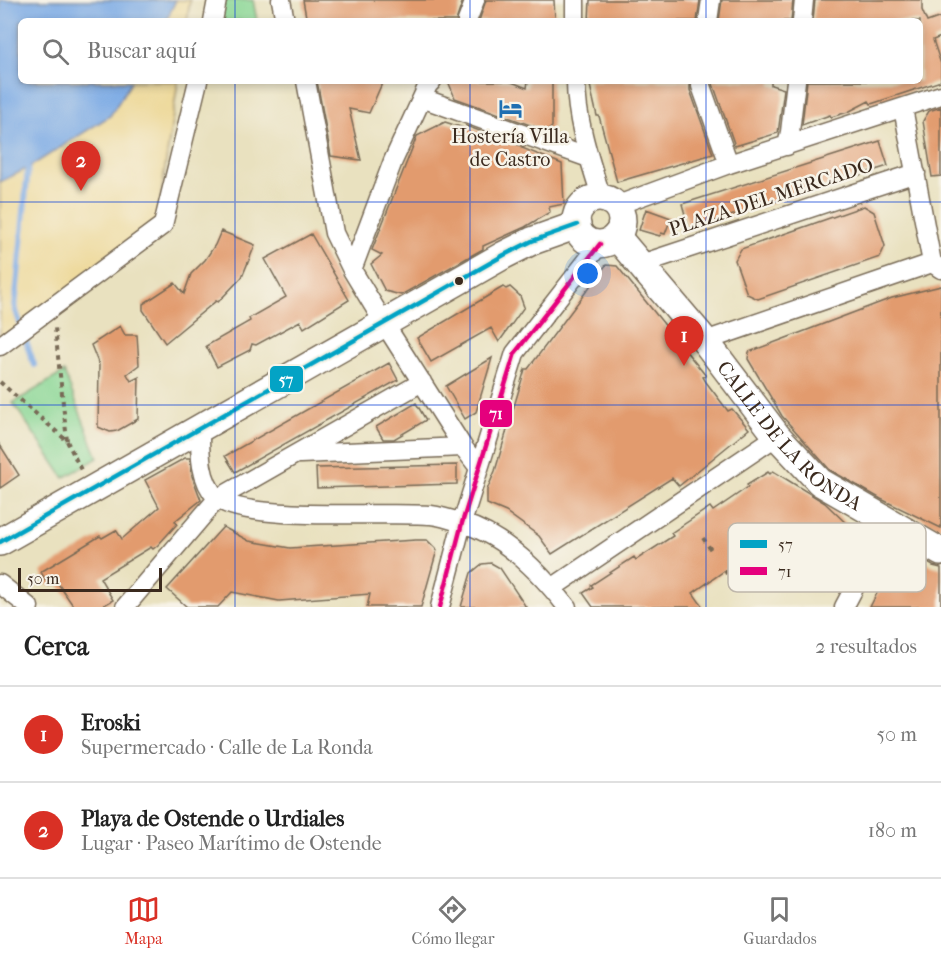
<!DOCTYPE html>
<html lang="es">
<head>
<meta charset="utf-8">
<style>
  :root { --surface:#fff; --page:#f2f2f2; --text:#222; --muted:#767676; --line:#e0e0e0; --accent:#d93025 }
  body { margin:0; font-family:"IM FELL French Canon",serif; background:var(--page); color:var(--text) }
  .scale { position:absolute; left:18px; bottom:15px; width:144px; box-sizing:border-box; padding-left:6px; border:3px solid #3b2a1e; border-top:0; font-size:16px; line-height:21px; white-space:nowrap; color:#3b2a1e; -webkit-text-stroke:4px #f7f3e8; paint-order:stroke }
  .you { position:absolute; left:588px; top:274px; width:21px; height:21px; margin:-15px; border:4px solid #fff; border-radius:50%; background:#1a73e8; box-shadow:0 0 0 9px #1a73e833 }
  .badge { display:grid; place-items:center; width:39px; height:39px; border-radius:50%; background:var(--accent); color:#fff; font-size:20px; font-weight:700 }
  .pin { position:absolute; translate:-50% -50px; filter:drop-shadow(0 2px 3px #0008) }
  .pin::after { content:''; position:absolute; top:32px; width:21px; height:18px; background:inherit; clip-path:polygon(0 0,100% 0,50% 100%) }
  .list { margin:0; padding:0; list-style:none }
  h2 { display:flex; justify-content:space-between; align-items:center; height:78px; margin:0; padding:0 24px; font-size:26px }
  h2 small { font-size:20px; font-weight:400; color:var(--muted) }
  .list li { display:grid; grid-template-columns:39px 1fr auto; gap:18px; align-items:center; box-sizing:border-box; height:96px; padding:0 24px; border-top:2px solid var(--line) }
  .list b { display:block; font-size:22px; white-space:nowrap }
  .list p { margin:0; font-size:20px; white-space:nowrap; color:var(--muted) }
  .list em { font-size:20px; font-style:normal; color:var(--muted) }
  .icon { flex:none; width:33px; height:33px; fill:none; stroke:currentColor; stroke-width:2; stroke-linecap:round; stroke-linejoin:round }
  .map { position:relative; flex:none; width:941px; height:607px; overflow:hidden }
  .search { position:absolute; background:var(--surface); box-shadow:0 3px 9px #0003; left:18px; right:18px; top:18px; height:66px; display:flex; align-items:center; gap:15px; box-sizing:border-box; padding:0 21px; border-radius:9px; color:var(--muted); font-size:22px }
  .sheet { height:270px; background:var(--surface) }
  nav { display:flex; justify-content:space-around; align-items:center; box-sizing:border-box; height:84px; border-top:2px solid var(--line); background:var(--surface); font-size:16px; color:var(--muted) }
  nav a { display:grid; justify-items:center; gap:3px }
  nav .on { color:var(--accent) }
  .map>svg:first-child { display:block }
</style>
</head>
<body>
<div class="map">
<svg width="941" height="607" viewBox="0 0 941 607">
  <rect width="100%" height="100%" fill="#f7f3e8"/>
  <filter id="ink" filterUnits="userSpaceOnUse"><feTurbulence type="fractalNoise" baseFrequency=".0167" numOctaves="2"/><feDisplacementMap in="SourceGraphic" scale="12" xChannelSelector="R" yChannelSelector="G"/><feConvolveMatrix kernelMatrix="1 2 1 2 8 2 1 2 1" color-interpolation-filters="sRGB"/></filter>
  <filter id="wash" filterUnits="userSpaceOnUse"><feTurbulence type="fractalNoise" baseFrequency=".008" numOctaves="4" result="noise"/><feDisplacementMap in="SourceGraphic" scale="24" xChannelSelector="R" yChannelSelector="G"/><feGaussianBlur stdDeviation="1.35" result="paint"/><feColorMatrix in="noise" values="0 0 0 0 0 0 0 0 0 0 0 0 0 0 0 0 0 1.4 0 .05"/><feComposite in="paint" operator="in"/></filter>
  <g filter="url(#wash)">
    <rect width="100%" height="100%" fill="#e9e1bf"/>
    <path fill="#8ad795" stroke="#62805a" stroke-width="1.5" d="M219,0H253L257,21H217Z
      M64,372L98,458L64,478L13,403Z"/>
    <path fill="#eeda9e" stroke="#94825e" stroke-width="1.5" d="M154,0H190L187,21H135Z
      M93,81H178L156,227L0,341V154Z"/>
    <path fill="#7baae5" stroke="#5b6a82" stroke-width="1.5" d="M0,0H176L166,21H21V81H132L110,116L28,168L0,182Z"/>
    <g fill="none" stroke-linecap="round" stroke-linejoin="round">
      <path stroke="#7baae5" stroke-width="6" d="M28,168L15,308L34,365"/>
    </g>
    <g id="blocks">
      <path fill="#e29b6e" d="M303,0H463L456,21H314L306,17Z
        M486,0H554L555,21H479Z
        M590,0H700L697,21H589Z
        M722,0H793L791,21H719Z
        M815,0H922V10L927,22L941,17V37L933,40L941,64V81L871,104L869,101L848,112L831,117L830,115L802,125L807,81H920V21H813Z
        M317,81H383L369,113L349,109L361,160L331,156Z
        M448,81H509L527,88L528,81H552V127L547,131L455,98Z
        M589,81H690V90L713,154L617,182L599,116H597Z
        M712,81H771V85L784,89L778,133L735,146Z
        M941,107V176L932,177L923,121L929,111Z
        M445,122L467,129L466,126L524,147L522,148L562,164L564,204L549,207L550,212L525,227L483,246V249L401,295L385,291L371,264L382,255L372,250L417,136Z
        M880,141L888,166L689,229L682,204Z
        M864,206L874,212L885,246L880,257L758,299L747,294L735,260L741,249Z
        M646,209L671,218L665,234L661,233L660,236L639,230Z
        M221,231L255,245L242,277L218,302L216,301L165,343L143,310V304L175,283L184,294L191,274L205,260L215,245Z
        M311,234L349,300L304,328L300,321L256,345L252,344L250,350L217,367L206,346L250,321L249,318L286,297L265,259Z
        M606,265L617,266L706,376L703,377L706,382L728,411L732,409L749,429L679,486L672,478L552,554L539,536L506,512L487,504V490L495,471L525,369H528Z
        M941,286V528L881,499L830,470L782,416L748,359L749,352L781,340L892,298Z
        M503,287L506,289L510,287L520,296L524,307L499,342L491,328L431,362L417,338Z
        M120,326L125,335H137L139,365L127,374L131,381L139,377L138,419L117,431L110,432L98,427L99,365L91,345Z
        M492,358L476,412L465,419L446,386Z
        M389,363L398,380L235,472L225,456Z
        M416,403L426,420L394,439H383L376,427Z
        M0,445L19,475L0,488Z
        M185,458H190L192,476L201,500L175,521L177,524L158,545L153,549L151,547L100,578L113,600L101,607H74L57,582L49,586L41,572L44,570L100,536L102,538L116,530L122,539L159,507L145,480Z
        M457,465V484L317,488L316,468Z
        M773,471L825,503L853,530L827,579L780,555L771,542L730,567L693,593L703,607H593L583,593L593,587L591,585L634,557L636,560L673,536L671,533L710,507L713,511L748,487L747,485L768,472L770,474Z
        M223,527L249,541L290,548L416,540H427L437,550L421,607H367L370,594L279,601L232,592L218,607H187L167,589Z
        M905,549L933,566L941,568V607H870L898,552Z
        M491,563L500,568L526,607H461L471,573L482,564Z"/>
    </g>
  </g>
  <g filter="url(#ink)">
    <use href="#blocks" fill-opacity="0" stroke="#786a56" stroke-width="1.5"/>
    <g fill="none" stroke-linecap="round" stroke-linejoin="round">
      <defs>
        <path id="minor" d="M281,0L285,21
          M575,0V21
          M213,21L217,0
          M467,21L475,0
          M708,21L711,0
          M802,21L804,0
          M306,81L334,233L352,270L384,323L463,447L479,468
          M576,81C576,121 590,161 602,199
          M701,81V86L729,164
          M422,98L589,158
          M903,108L932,263L941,269
          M787,146L790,132L796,81
          M615,206L729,164L941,95
          M641,264L916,173
          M352,270L393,161L428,85L432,81
          M705,341L932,263
          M0,346L163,225L198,81
          M200,428C200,451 199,479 216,497C241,523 391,511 431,515C441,516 453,520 462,523C505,536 540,572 567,607
          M300,454L463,447
          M0,584L29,607
          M552,588L777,436
          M125,607L217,499L422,382
          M440,607L462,523L515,353L600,244
          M844,607L889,522"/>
        <g id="highway">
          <circle cx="599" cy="221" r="23"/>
          <path id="s1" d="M616,236L705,341L777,436L820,482L941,552"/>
          <path d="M0,542L504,255L532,241L577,225"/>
        </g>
      </defs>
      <use href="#minor" stroke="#786a56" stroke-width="21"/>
      <use href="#highway" stroke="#786a56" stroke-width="30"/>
      <path stroke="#786a56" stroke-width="4" stroke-dasharray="4.5 4.5" stroke-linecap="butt" d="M0,382L67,441L55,328
        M67,441L81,470
        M703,538L711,550
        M725,570L728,576"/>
      <use href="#minor" stroke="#fff" stroke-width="18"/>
      <use href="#highway" stroke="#fff" stroke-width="27"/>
      <defs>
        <path id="bus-1" d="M0,542L504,255L532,241L577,225"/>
        <path id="bus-2" d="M440,607L462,523L515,353L600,244"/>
      </defs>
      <use href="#bus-1" stroke="#f7f3e8" stroke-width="9"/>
      <use href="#bus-2" stroke="#f7f3e8" stroke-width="9"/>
      <use href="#bus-1" stroke="#03a3c5" stroke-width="4.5"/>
      <use href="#bus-2" stroke="#e5007d" stroke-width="4.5"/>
    </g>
  </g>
  <path fill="none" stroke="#1d4ed8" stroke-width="1.5" stroke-opacity="0.55" d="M235,0V21M470,0V21M706,0V21M235,81V607M470,81V607M706,81V607M0,202H941M0,405H941"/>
  <defs>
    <symbol id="hotel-bare" viewBox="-9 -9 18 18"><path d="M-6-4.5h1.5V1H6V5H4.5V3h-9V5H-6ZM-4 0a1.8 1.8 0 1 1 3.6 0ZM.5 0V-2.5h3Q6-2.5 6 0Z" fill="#1f6fb2" stroke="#f7f3e8" stroke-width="2.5" paint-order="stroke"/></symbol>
  </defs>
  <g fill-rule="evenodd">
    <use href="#hotel-bare" x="494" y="92" width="33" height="33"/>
  </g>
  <circle fill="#3b2a1e" stroke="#f7f3e8" stroke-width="2" cx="459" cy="281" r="5"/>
  <g text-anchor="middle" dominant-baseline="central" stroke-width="5" stroke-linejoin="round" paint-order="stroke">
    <g font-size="20" fill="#3b2a1e" stroke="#f7f3e8">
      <text x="510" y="136">Hostería Villa<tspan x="510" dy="23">de Castro</tspan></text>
    </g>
    <g font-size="20" fill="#3b2a1e" stroke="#f7f3e8">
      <text transform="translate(771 197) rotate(-18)">PLAZA DEL MERCADO</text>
      <text stroke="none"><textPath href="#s1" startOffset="266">CALLE DE LA RONDA</textPath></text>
    </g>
  </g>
  <rect x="728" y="523" width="198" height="69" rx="9" fill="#f7f3e8" stroke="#bfb7ab" stroke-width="1.5"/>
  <rect x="740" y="540" width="27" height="8" fill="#03a3c5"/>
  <rect x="740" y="567" width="27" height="8" fill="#e5007d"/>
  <g font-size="16" fill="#3b2a1e">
    <text x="778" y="550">57</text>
    <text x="778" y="577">71</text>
  </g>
  <g stroke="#f7f3e8" stroke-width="2">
    <rect x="269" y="365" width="35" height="28" rx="6" fill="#03a3c5"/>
    <rect x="479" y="399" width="34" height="29" rx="6" fill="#e5007d"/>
  </g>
  <g font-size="16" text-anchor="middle" font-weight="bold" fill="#fff">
    <text x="286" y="385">57</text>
    <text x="496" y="419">71</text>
  </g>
</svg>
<div class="scale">50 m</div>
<div class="you"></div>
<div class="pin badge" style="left:684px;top:366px">1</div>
<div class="pin badge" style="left:81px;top:191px">2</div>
<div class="search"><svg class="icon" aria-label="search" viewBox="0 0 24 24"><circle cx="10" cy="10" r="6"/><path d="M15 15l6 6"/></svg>Buscar aquí</div>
</div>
<section class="sheet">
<h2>Cerca<small>2 resultados</small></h2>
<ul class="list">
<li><span class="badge">1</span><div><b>Eroski</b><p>Supermercado · Calle de La Ronda</p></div><em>50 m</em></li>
<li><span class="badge">2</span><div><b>Playa de Ostende o Urdiales</b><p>Lugar · Paseo Marítimo de Ostende</p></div><em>180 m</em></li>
</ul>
</section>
<nav>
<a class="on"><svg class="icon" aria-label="map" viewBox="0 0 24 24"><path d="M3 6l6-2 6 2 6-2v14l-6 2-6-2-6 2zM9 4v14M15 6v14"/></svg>Mapa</a>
<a><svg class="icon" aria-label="directions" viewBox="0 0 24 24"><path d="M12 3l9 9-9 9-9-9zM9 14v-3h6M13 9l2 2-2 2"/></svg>Cómo llegar</a>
<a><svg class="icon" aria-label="saved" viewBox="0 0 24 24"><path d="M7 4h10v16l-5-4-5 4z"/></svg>Guardados</a>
</nav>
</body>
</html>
